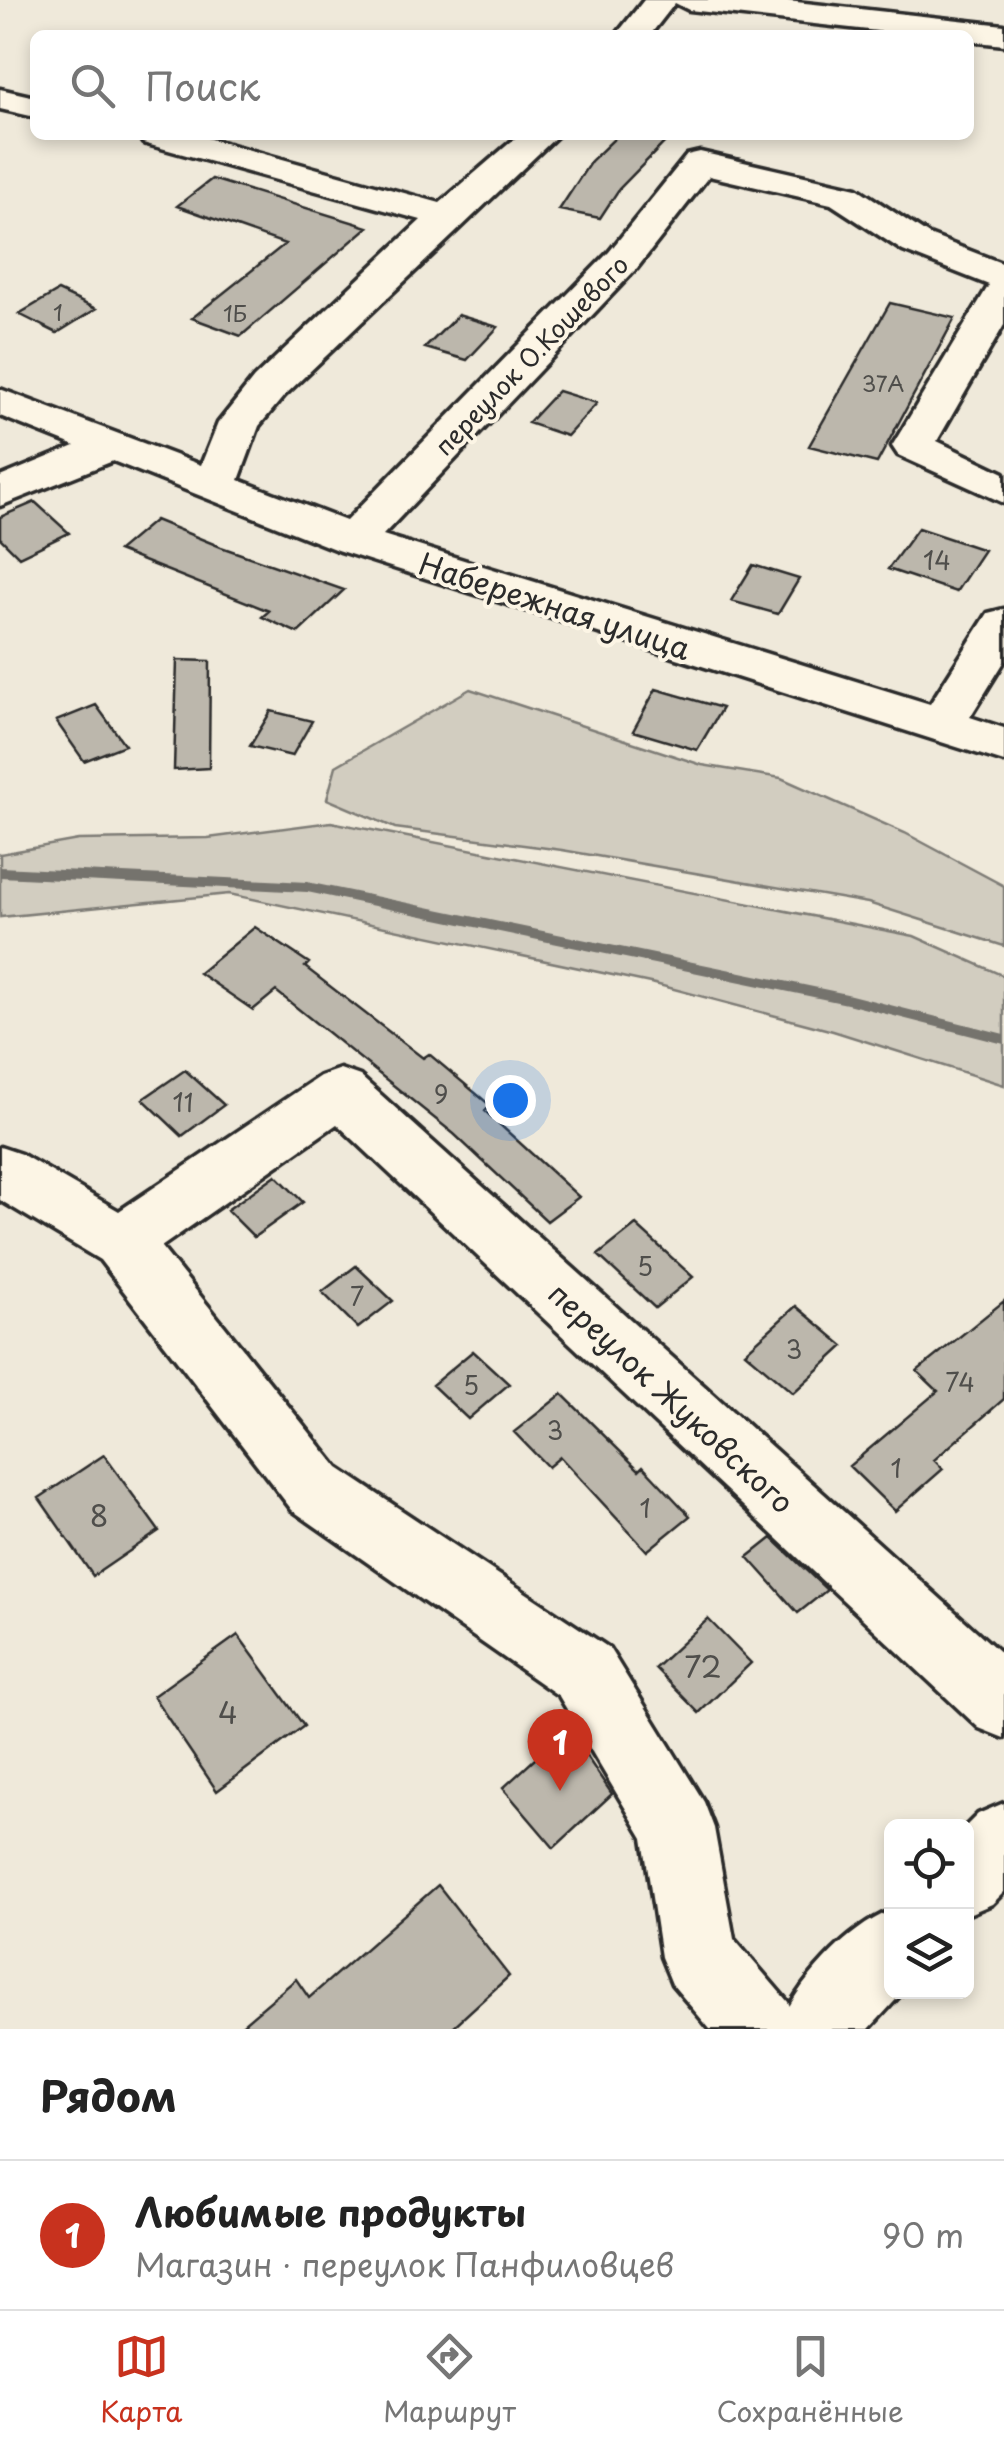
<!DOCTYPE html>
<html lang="ru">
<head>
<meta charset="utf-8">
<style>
  :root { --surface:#fff; --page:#f6f6f6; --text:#222; --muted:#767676; --line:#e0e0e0; --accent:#c8321e }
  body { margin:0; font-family:"Playpen Sans",sans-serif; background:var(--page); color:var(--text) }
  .controls { position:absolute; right:30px; bottom:30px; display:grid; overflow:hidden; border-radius:15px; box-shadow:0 5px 15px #0003 }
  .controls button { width:90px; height:90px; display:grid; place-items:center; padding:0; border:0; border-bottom:2px solid var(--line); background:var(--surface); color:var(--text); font:50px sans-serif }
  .you { position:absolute; left:510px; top:1100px; width:35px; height:35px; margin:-25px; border:8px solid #fff; border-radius:50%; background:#1a73e8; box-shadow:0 0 0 15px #1a73e833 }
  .badge { display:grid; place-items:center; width:65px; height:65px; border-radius:50%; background:var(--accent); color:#fff; font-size:32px; font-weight:700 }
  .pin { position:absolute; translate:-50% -82px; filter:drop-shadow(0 2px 5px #0008) }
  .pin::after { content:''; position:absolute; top:52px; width:35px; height:30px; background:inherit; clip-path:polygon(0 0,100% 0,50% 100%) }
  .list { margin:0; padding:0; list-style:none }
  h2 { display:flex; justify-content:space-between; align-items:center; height:130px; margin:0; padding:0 40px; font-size:42px }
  h2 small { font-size:32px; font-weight:400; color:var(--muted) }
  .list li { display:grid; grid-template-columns:65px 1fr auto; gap:30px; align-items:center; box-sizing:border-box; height:150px; padding:0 40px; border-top:2px solid var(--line) }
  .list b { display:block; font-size:38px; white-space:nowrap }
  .list p { margin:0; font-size:32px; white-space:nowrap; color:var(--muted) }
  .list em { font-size:32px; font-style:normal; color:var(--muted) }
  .icon { flex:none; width:55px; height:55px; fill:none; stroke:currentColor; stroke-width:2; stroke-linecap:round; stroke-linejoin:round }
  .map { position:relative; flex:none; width:1004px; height:2029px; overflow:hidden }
  .search { position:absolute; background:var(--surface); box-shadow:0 5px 15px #0003; left:30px; right:30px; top:30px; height:110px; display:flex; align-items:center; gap:25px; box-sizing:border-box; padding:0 35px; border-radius:15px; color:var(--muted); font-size:38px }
  .sheet { height:280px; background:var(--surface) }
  nav { display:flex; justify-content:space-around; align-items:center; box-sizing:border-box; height:140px; border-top:2px solid var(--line); background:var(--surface); font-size:28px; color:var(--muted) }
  nav a { display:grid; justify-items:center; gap:5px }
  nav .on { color:var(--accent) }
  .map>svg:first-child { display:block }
</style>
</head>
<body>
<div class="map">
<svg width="1004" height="2029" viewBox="0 0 1004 2029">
  <rect width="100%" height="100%" fill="#efe9da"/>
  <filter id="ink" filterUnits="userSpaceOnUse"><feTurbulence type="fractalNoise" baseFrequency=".01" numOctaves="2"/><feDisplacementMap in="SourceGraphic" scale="20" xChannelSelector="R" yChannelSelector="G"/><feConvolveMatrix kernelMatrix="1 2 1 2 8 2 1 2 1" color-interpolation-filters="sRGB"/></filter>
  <g filter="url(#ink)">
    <path fill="#d2cdc0" stroke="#7e7c76" stroke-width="2.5" d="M470,689L702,765L781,778L905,833L1004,886V946L868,903L562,850L395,828L327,799L336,766Z
      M331,822L914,936L1004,976V1085L833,1031L655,984L229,894L0,917V854L78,840L208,838Z"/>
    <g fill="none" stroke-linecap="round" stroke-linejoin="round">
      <path fill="#75736d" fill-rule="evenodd" d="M0,867L307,882L847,994L1004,1034V1044L847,1004L307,892L0,877Z"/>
    </g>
    <path fill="#bcb7ac" stroke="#2b2b2b" stroke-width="2.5" d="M618,135H672L619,189L600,218L559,210L591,161Z
      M212,179L368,227L241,336L192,318L285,244L177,206Z
      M58,291L96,309L57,333L19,314Z
      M890,303L955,318L877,463L809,446Z
      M458,315L498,327L467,360L425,348Z
      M558,391L597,403L567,436L528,423Z
      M35,502L69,533L19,557L0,538V517Z
      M155,520L221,547L344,590L298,633L262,617L269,611L118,551Z
      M918,528L984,550L956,592L888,569Z
      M753,565L799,579L778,614L731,601Z
      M177,660L210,661L209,768L174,770Z
      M656,689L722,708L697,750L633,731Z
      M96,705L125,745L84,761L56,721Z
      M271,711L312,721L292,756L250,746Z
      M255,927L309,963L305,967L423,1058L429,1054L491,1106L485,1111L579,1197L547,1221L454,1134L276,991L253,1010L199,973Z
      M185,1070L224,1105L182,1136L143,1099Z
      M276,1175L303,1202L254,1237L227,1210Z
      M636,1225L693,1277L655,1308L598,1255Z
      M356,1266L393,1301L358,1328L322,1292Z
      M1004,1301V1399L934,1460L943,1469L895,1511L849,1466L938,1391L917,1371Z
      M796,1306L844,1346L793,1393L745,1352Z
      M473,1351L509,1384L468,1419L432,1385Z
      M562,1394L639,1470L643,1466L690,1516L647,1551L560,1457L548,1467L514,1432Z
      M104,1455L159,1531L93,1576L39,1498Z
      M772,1538L827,1590L798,1613L748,1557Z
      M708,1619L751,1663L699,1713L655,1668Z
      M238,1635L304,1726L217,1791L153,1696Z
      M568,1729L612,1794L554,1848L503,1788Z
      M438,1885L509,1976L451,2029H237L296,1979L309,1998Z"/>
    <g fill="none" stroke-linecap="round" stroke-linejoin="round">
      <defs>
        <path id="minor" d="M644,0H778L1004,25V45L969,41V35H914L689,10L675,3L650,35H616Z
          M0,89L35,97V117L0,109Z
          M138,135H196L440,203L519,135H558L284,396L259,426L239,480L346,521L609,252L687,155L700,152L857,188L929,235L1004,264V325L937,441L1004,473V503L898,455L892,446L989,285L903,251L831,204L709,176L637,268L383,535L930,704L988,613L1004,609V662L970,717L1004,728V762L337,550L113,461L0,506V477L75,446L0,416V389L201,465L218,423L254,378L421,220L143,143Z
          M340,1069L360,1076L1004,1656V1738L979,1728L337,1124L161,1247L338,1468L609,1648L704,1802L714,1828L734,1939L788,2002L800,2029H710L672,1984L661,1957L643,1838L559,1696L292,1510L100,1260L0,1200V1147L21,1154L119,1211L320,1076Z"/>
        <path id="major" d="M1004,1803V1892L992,1904L966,1915V1826L978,1814Z
          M892,1910V1992H903L869,2029H778C797,1983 845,1929 892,1910Z"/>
      </defs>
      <use href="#minor" stroke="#2b2b2b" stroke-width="7"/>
      <use href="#major" stroke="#2b2b2b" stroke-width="7"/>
      <use href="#minor" fill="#fcf5e5" fill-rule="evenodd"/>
      <use href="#major" fill="#fcf5e5" fill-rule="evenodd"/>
    </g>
  </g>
  <g text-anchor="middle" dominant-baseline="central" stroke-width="8" stroke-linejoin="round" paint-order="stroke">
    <g font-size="22" fill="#4f4e4b">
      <text x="58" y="311">1</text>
      <text x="235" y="312">1Б</text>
      <text x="883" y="382">37А</text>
    </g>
    <g font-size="25" fill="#2b2b2b" stroke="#fcf5e5">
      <text transform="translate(531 355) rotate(-46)">переулок О.Кошевого</text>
    </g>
    <g font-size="25" fill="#4f4e4b">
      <text x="937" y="560">14</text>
      <text x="441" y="1094">9</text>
      <text x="183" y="1102">11</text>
      <text x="645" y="1266">5</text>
      <text x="357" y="1296">7</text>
      <text x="794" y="1349">3</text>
      <text x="960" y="1382">74</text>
      <text x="471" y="1385">5</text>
      <text x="555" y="1430">3</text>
      <text x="896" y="1468">1</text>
      <text x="645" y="1508">1</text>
    </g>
    <g font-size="30" fill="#2b2b2b" stroke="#fcf5e5">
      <text transform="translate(555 605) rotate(18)">Набережная улица</text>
      <text transform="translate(672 1397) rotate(43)">переулок Жуковского</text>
    </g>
    <g font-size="30" fill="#4f4e4b">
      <text x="99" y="1514">8</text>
      <text x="703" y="1665">72</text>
      <text x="228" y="1711">4</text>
    </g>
  </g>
</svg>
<div class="controls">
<button><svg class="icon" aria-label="locate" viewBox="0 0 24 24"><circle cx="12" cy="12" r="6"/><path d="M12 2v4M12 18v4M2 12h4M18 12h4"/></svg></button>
<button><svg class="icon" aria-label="layers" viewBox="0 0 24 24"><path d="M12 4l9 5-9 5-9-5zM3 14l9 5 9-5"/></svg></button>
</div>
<div class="you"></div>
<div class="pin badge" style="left:560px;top:1791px">1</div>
<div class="search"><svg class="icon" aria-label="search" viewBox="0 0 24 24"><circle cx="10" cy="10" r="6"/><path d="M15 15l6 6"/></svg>Поиск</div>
</div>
<section class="sheet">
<h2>Рядом<small></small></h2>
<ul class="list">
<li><span class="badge">1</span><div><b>Любимые продукты</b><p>Магазин · переулок Панфиловцев</p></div><em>90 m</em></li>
</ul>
</section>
<nav>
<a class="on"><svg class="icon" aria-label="map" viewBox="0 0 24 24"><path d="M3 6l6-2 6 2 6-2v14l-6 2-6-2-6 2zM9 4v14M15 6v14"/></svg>Карта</a>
<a><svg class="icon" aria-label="directions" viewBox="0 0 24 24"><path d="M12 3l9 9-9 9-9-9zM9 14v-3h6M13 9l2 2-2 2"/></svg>Маршрут</a>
<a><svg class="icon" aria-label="saved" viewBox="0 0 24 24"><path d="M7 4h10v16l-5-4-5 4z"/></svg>Сохранённые</a>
</nav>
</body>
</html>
